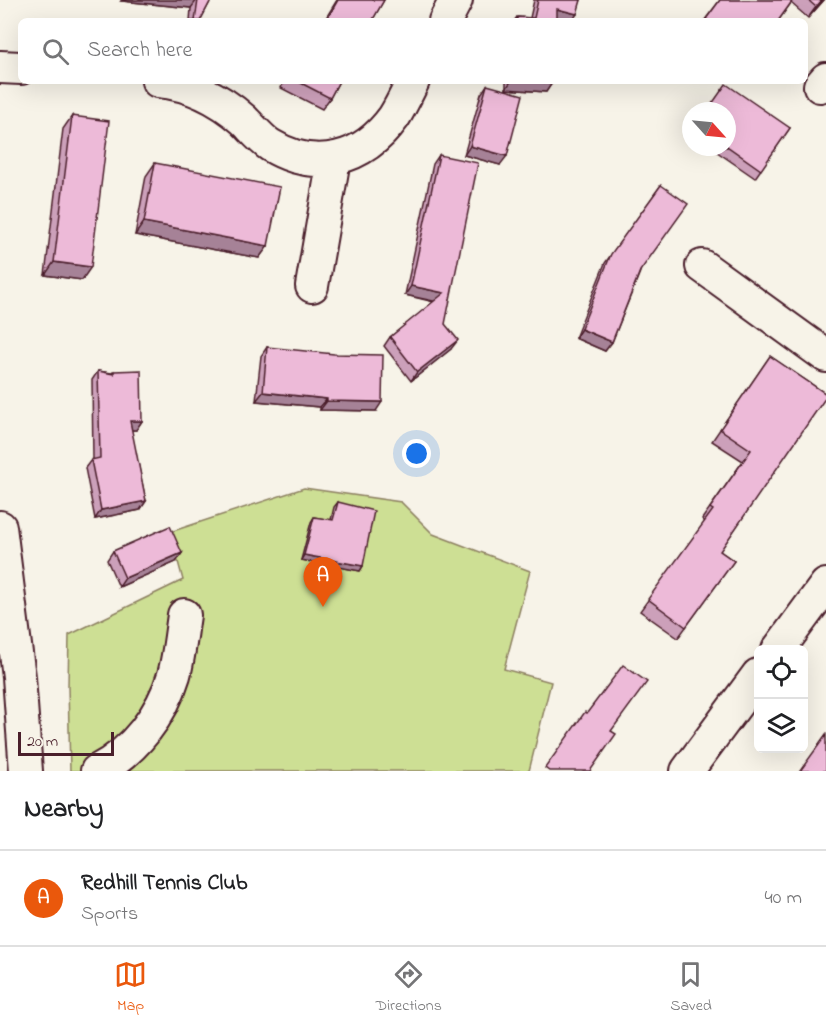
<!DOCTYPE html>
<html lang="en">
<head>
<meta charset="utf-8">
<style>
  :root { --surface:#fff; --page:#f2f2f2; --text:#202124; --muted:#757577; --line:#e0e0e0; --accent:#ea580c }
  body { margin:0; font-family:"Indie Flower",sans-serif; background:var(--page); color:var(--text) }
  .controls { position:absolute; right:18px; bottom:18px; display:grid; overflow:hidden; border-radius:9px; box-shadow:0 6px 24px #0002 }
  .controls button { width:54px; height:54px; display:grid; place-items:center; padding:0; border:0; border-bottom:2px solid var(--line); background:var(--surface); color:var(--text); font:30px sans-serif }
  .compass { position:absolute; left:682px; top:102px; width:54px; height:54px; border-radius:50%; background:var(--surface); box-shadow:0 6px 24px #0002; rotate:117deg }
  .scale { position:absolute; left:18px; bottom:15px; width:96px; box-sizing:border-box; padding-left:6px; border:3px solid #4a1f2b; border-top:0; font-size:16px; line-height:21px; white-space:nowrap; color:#4a1f2b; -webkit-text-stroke:4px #f7f3e8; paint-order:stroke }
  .you { position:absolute; left:417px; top:454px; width:21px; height:21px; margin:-15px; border:4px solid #fff; border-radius:50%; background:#1a73e8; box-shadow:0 0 0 9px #1a73e833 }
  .badge { display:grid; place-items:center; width:39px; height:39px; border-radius:50%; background:var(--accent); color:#fff; font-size:20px; font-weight:700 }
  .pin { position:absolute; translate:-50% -50px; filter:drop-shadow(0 2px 3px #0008) }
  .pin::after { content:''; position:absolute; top:32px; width:21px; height:18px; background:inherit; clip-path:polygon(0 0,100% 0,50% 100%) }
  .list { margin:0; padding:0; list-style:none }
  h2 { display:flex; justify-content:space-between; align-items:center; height:78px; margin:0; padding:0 24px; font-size:26px }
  h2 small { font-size:20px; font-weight:400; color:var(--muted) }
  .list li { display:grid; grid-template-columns:39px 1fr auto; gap:18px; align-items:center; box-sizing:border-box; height:96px; padding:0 24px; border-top:2px solid var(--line) }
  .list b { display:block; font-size:22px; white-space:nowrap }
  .list p { margin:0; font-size:20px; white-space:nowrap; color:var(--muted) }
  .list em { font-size:20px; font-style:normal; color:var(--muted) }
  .icon { flex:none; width:33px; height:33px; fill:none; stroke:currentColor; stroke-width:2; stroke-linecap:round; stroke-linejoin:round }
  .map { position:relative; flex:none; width:826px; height:771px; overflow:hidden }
  .search { position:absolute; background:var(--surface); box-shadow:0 6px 24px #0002; left:18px; right:18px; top:18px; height:66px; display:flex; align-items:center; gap:15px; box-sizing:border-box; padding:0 21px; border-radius:9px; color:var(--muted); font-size:22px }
  .sheet { height:174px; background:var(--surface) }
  nav { display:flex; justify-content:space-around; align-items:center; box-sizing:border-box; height:84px; border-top:2px solid var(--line); background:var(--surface); font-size:16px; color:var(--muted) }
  nav a { display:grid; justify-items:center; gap:3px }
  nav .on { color:var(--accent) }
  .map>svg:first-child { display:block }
</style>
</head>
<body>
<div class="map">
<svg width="826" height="771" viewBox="0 0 826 771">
  <rect width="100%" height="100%" fill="#f7f3e8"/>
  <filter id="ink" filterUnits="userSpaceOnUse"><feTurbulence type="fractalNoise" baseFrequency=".0167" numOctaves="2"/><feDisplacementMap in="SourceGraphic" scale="12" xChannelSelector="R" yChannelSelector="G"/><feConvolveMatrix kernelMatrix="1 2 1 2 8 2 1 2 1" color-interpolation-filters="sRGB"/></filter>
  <g filter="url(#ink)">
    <path fill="#cddf94" stroke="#8c7f60" stroke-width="1.5" d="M304,488L401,502L433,534L530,571L504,669L551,682L529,771H70L68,686L69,635L183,580L170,532Z"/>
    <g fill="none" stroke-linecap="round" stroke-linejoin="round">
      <defs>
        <path id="minor" d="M445,21L456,0
          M0,67L21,68
          M158,81C191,84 219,98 244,120C252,128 261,139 270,145C316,173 363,160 394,117C401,106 407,93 413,81
          M820,86L826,79
          M702,266L826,356
          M312,286L334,159
          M0,527L19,677L26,771
          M778,650L826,585
          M97,771C134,752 162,715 174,675C179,656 181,635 184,615
          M687,771L758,675"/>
      </defs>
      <use href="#minor" stroke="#4a1f2b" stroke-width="36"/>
      <use href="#minor" stroke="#f7f3e8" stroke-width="32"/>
    </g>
    <path fill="#cca0ba" stroke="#4a1f2b" stroke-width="1.5" d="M122,0H211L200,21H190L191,8L121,1Z
      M337,0H384L372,21H324Z
      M534,0H581L572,21H564L557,19V21H514L517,17L530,18Z
      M720,0H824L808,18L791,3L778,21H704Z
      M284,81H339L330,98L322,109L281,88Z
      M506,81H552V83L546,92L506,89Z
      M487,85L500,165L464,155L481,94Z
      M727,111L790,128L755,178L710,147H727Z
      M72,116L82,280L45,275L63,129Z
      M439,155L445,324L451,349L411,381L384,346L390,337L434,302L405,295L433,164Z
      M155,163L268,246L259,258L135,235L146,176Z
      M661,185L640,272L612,342L605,351L575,338L605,263Z
      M267,347L376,411L320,410V407L256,401L261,356Z
      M770,356L826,394L720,551L734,561L678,638L640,611L705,522L702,519L743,461L712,441Z
      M98,371L112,373L114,371L142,421L136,430H131L146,501L140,510L95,519L85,468L91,460L93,459L92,380Z
      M338,502L363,566L360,571L301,560L311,522L314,517L331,520L334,507Z
      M113,551L182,553L176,562L119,587L107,560Z"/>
    <path fill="#a68297" stroke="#4a1f2b" stroke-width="1.5" d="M122,0H197L191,8L121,1Z
      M822,0H824L808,18L816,7Z
      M557,9L577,14L572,21H564L551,18Z
      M511,81H527L552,83L546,92L506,89Z
      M470,146L507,156L500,165L464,155Z
      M144,222L268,246L259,258L135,235Z
      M54,262L91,267L82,280L45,275Z
      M411,286L444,293L438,302L405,295Z
      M581,329L612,342L605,351L575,338Z
      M458,340L451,349L411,381L417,372Z
      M263,392L327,399L320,407L256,401Z
      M327,401L382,402L376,411L320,410Z
      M130,421H142L136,430H123Z
      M146,501L140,510L95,519L101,510Z
      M182,553L176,562L119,587L125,578Z
      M304,555L363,566L360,571L301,560Z"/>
    <path fill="#edbad8" stroke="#4a1f2b" stroke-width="1.5" d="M198,0H211L200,21H195Z
      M338,0H384L372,21H326Z
      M538,0H581L577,14L557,9V21H517V17L534,18Z
      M720,0H793L778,21H709L706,19Z
      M808,0H822L816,7Z
      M297,81H339L330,98Z
      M527,81H552V83Z
      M726,84L790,128L761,170L727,146V111H707Z
      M487,85L523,95L507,156L470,146Z
      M72,116L109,121L91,267L54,262Z
      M439,155L478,163L445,324L458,340L417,372L390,337L444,293L411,286Z
      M155,163L280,187L268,246L144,222Z
      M661,185L688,204L640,271L612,342L581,329L611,254Z
      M267,347L334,354L383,355L382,402L327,401V399L263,392Z
      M770,356L826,394V397L720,551L734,561L686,627L648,599L713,510L710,508L751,450L720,429Z
      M141,370L142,421H130L146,501L101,510L91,460L100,458L98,371L114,374V371Z
      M338,502L374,511L363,566L304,555L314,517L333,520Z
      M170,526L182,553L125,578L113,551Z
      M623,665L647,682L611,731L616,734L590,771H549L545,768L585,712L587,713Z
      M826,735V771H800Z"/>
  </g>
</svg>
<div class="controls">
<button><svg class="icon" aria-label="locate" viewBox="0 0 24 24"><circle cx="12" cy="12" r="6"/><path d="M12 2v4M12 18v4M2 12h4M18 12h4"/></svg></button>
<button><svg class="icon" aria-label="layers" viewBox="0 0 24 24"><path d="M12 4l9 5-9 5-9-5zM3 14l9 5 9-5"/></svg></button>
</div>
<svg class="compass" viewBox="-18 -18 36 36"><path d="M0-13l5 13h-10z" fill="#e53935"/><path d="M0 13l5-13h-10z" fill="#757577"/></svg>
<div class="scale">20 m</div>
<div class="you"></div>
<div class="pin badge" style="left:323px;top:607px">A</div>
<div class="search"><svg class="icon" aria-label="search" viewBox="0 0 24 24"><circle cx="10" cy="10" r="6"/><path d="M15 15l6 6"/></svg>Search here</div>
</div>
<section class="sheet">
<h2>Nearby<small></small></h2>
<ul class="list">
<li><span class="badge">A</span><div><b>Redhill Tennis Club</b><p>Sports</p></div><em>40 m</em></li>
</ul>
</section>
<nav>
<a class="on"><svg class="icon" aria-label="map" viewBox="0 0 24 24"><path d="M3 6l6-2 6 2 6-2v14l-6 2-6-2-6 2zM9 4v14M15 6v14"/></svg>Map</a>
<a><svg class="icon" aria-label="directions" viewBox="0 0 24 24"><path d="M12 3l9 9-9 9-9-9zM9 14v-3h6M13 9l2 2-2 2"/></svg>Directions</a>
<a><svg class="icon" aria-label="saved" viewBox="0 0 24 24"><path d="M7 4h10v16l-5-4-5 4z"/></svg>Saved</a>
</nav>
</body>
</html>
